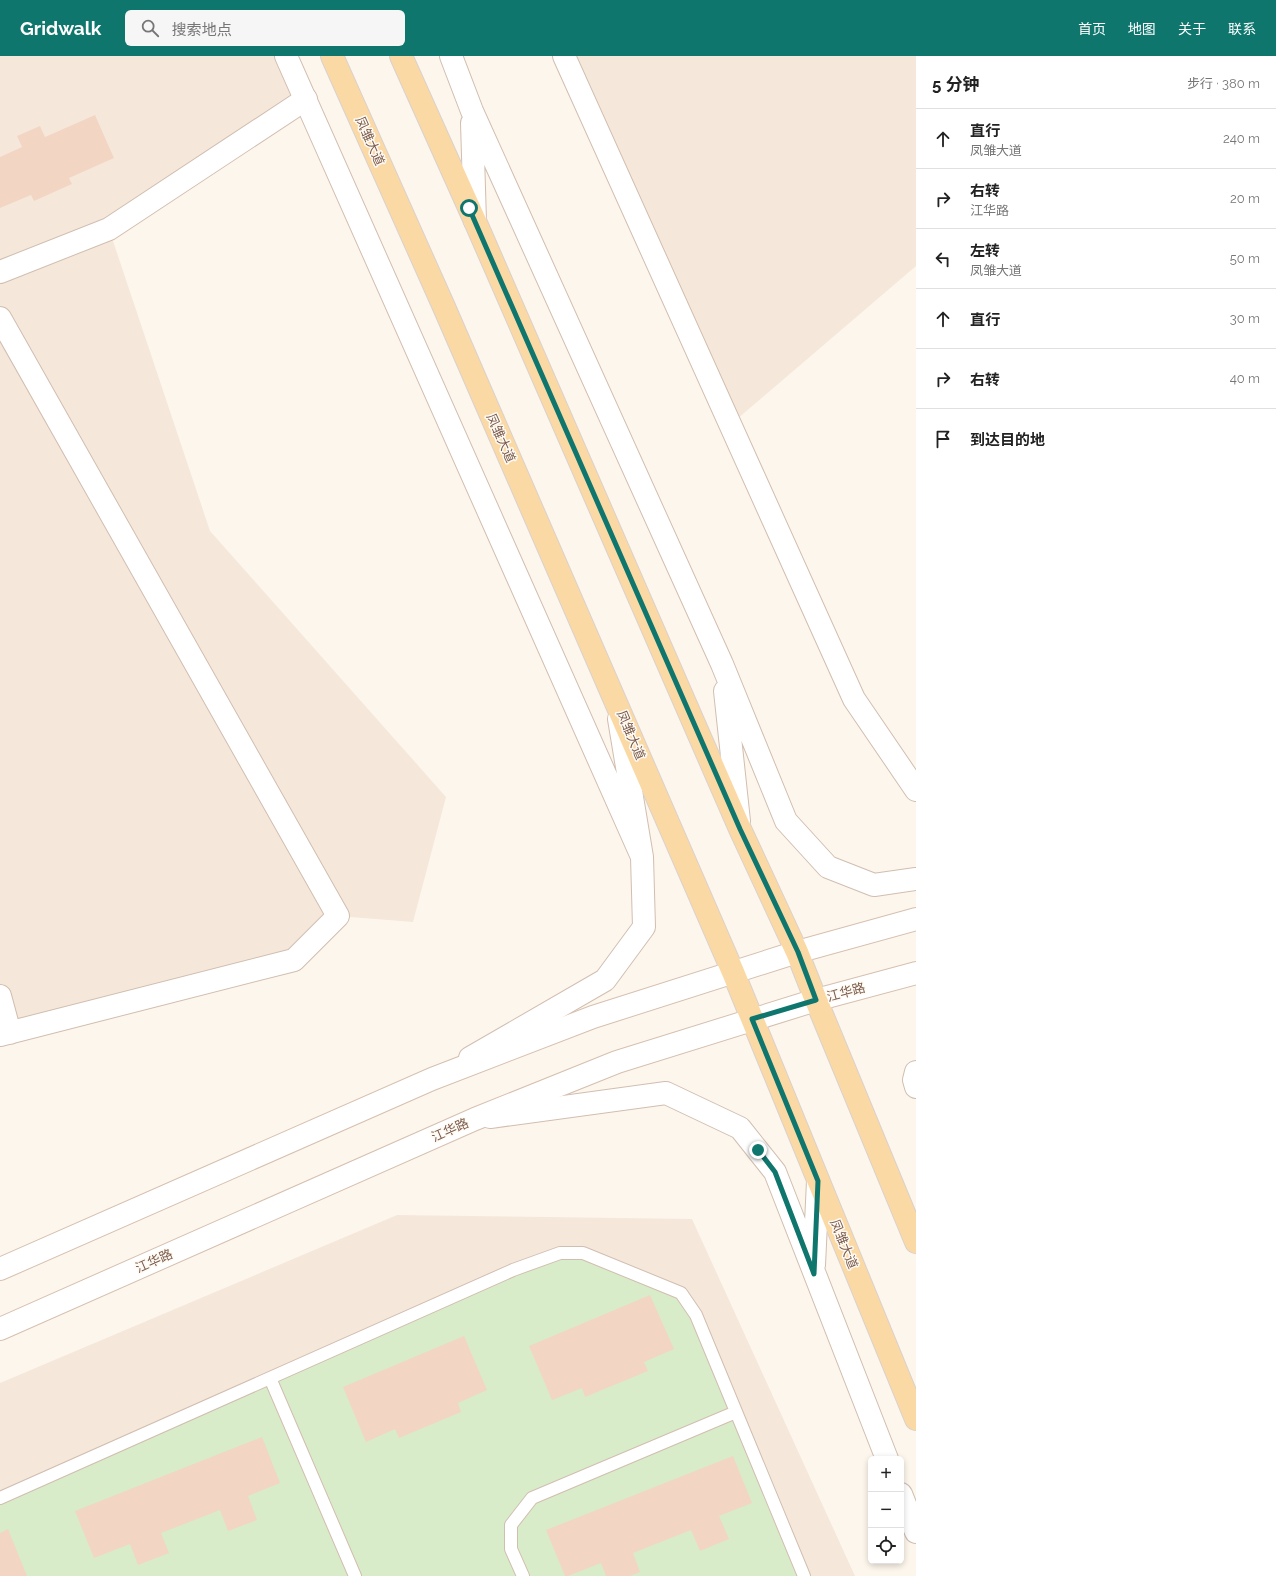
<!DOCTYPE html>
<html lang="zh">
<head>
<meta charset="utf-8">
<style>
  :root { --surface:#fff; --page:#f6f6f6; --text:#222; --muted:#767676; --line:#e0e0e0; --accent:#0f766e }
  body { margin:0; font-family:Raleway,"Noto Sans SC",sans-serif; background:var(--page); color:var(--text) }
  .controls { position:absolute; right:12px; bottom:12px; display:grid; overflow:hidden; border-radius:6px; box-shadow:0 2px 6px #0003 }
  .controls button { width:36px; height:36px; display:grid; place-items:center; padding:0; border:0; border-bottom:1px solid var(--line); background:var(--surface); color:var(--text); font:20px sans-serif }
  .stop { position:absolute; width:12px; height:12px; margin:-9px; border:3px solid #0f766e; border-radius:50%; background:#fff }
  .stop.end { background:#0f766e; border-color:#fff; box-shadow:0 1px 4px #0008 }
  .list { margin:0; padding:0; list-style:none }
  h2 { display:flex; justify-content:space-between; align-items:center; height:52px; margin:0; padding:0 16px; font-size:17px }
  h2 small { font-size:13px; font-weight:400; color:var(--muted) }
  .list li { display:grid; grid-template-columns:26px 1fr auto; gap:12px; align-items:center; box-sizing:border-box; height:60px; padding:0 16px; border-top:1px solid var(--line) }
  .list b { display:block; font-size:15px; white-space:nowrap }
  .list p { margin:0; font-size:13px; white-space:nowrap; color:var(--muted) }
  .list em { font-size:13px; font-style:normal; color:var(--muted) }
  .icon { flex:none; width:22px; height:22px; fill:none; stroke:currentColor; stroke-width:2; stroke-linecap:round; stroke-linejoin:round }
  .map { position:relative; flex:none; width:916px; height:1520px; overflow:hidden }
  header { display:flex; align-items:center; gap:24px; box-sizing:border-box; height:56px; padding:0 20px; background:var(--accent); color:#fff }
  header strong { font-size:19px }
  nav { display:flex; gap:22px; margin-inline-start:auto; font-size:14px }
  .search { width:280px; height:36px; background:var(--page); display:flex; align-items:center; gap:10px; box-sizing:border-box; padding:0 14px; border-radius:6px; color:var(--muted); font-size:15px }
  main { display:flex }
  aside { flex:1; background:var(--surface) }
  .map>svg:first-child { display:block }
</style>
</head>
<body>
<header>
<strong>Gridwalk</strong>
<div class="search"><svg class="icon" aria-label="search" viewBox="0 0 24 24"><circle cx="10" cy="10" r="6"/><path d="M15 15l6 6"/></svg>搜索地点</div>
<nav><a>首页</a><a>地图</a><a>关于</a><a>联系</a></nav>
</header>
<main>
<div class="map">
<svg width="916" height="1520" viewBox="0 0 916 1520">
  <rect width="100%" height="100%" fill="#fdf6ec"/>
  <path fill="#f5e8da" d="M0,0H286L306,43L109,173L210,475L446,741L413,866L338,860L294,904L0,980Z
    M564,0H916V210L730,369Z
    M397,1159L692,1163L855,1520H0V1327Z"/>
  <path fill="#d8ecc9" d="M583,1197L681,1237L804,1520H0V1442L513,1214Z"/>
  <path fill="#f3d5c3" d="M95,59L114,102L69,122L72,128L34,145L31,139L0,152V101L22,91L17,80L40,70L45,81Z
    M650,1239L674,1293L644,1306L648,1315L585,1341L582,1332L552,1344L529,1290Z
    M464,1280L487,1334L458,1347L461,1356L399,1382L395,1373L366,1386L343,1331Z
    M262,1381L280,1427L248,1440L257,1464L228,1475L220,1454L161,1477L169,1497L138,1509L130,1488L94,1502L75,1455Z
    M733,1400L752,1447L719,1460L729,1483L700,1495L691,1474L633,1497L640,1516L630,1520H606L601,1507L568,1520H565L546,1474Z
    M8,1473L27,1520H0V1477Z"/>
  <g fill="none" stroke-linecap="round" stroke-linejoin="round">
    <defs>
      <path id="service" d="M270,1322L355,1520
        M0,1442L513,1214L560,1197H583L681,1237L696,1259L804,1520
        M523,1520L511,1493V1469L532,1442L736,1356"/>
      <path id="minor" d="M564,0L854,643L916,734
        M0,216L109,173L306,43
        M0,262L338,860L294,904L0,979
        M0,940L10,977"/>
      <path id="tertiary" d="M286,0L642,801
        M451,0L472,55L722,608L786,765L828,811L874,829L916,823
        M472,67L475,165
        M725,635L739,765
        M470,1002L605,924L644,871L642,801L619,663
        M916,1016L914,1024L916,1031
        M490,1061L666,1037L740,1072L775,1116L887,1403
        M814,1209L818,1125
        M901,1438L916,1476"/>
      <path id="secondary" d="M0,1213L432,1023L593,961L797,896L916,863
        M0,1273L475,1063L617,1006L816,944L916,917"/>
      <path id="primary" d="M332,0L444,251L733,916L916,1363
        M401,0L475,165L740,773L797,896L816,944L916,1186"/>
    </defs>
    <use href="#service" stroke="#d1beb0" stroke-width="14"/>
    <use href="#minor" stroke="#d1beb0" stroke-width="24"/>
    <use href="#tertiary" stroke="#d1beb0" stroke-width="24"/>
    <use href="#secondary" stroke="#d6c0b0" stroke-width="24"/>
    <use href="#primary" stroke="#dad1cd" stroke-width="24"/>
    <use href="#service" stroke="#fff" stroke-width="12"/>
    <use href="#minor" stroke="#fff" stroke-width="22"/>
    <use href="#tertiary" stroke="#fff" stroke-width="22"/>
    <use href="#secondary" stroke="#fff" stroke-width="22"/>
    <use href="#primary" stroke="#fbd9a5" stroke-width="22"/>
  </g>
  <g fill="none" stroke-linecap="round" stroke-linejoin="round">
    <path stroke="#0f766e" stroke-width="5" d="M469,152L740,773L798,896L816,944L752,963L818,1125L814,1218L775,1116L758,1094"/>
  </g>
  <g text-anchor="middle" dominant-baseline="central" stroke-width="3" stroke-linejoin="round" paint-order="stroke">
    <g font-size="13" fill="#7a5c4d" stroke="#fffaf3">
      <text transform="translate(370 85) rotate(66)">凤雏大道</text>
      <text transform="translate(501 382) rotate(66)">凤雏大道</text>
      <text transform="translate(631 679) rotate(67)">凤雏大道</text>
      <text transform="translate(846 936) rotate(-15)">江华路</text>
      <text transform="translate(450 1074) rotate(-24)">江华路</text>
      <text transform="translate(844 1188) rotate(68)">凤雏大道</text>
      <text transform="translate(154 1205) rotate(-24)">江华路</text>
    </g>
  </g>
</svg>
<div class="controls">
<button>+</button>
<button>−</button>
<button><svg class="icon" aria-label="locate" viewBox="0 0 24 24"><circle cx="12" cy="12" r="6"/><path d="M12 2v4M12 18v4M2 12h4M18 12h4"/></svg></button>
</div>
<div class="stop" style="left:469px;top:152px"></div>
<div class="stop end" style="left:758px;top:1094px"></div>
</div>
<aside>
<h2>5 分钟<small>步行 · 380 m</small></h2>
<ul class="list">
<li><svg class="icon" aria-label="ahead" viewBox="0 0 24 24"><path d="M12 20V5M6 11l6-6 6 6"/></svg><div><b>直行</b><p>凤雏大道</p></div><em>240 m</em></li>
<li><svg class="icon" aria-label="right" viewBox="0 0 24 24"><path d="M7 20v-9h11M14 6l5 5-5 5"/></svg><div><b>右转</b><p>江华路</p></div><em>20 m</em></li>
<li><svg class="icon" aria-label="left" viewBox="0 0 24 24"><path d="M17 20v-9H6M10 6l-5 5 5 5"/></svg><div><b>左转</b><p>凤雏大道</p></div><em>50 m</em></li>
<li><svg class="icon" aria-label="ahead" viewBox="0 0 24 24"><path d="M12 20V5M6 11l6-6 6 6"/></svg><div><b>直行</b></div><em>30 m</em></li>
<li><svg class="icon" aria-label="right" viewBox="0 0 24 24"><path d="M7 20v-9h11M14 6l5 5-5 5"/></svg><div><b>右转</b></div><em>40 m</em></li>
<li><svg class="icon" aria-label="arrive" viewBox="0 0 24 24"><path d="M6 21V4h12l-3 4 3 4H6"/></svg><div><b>到达目的地</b></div></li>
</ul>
</aside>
</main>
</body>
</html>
